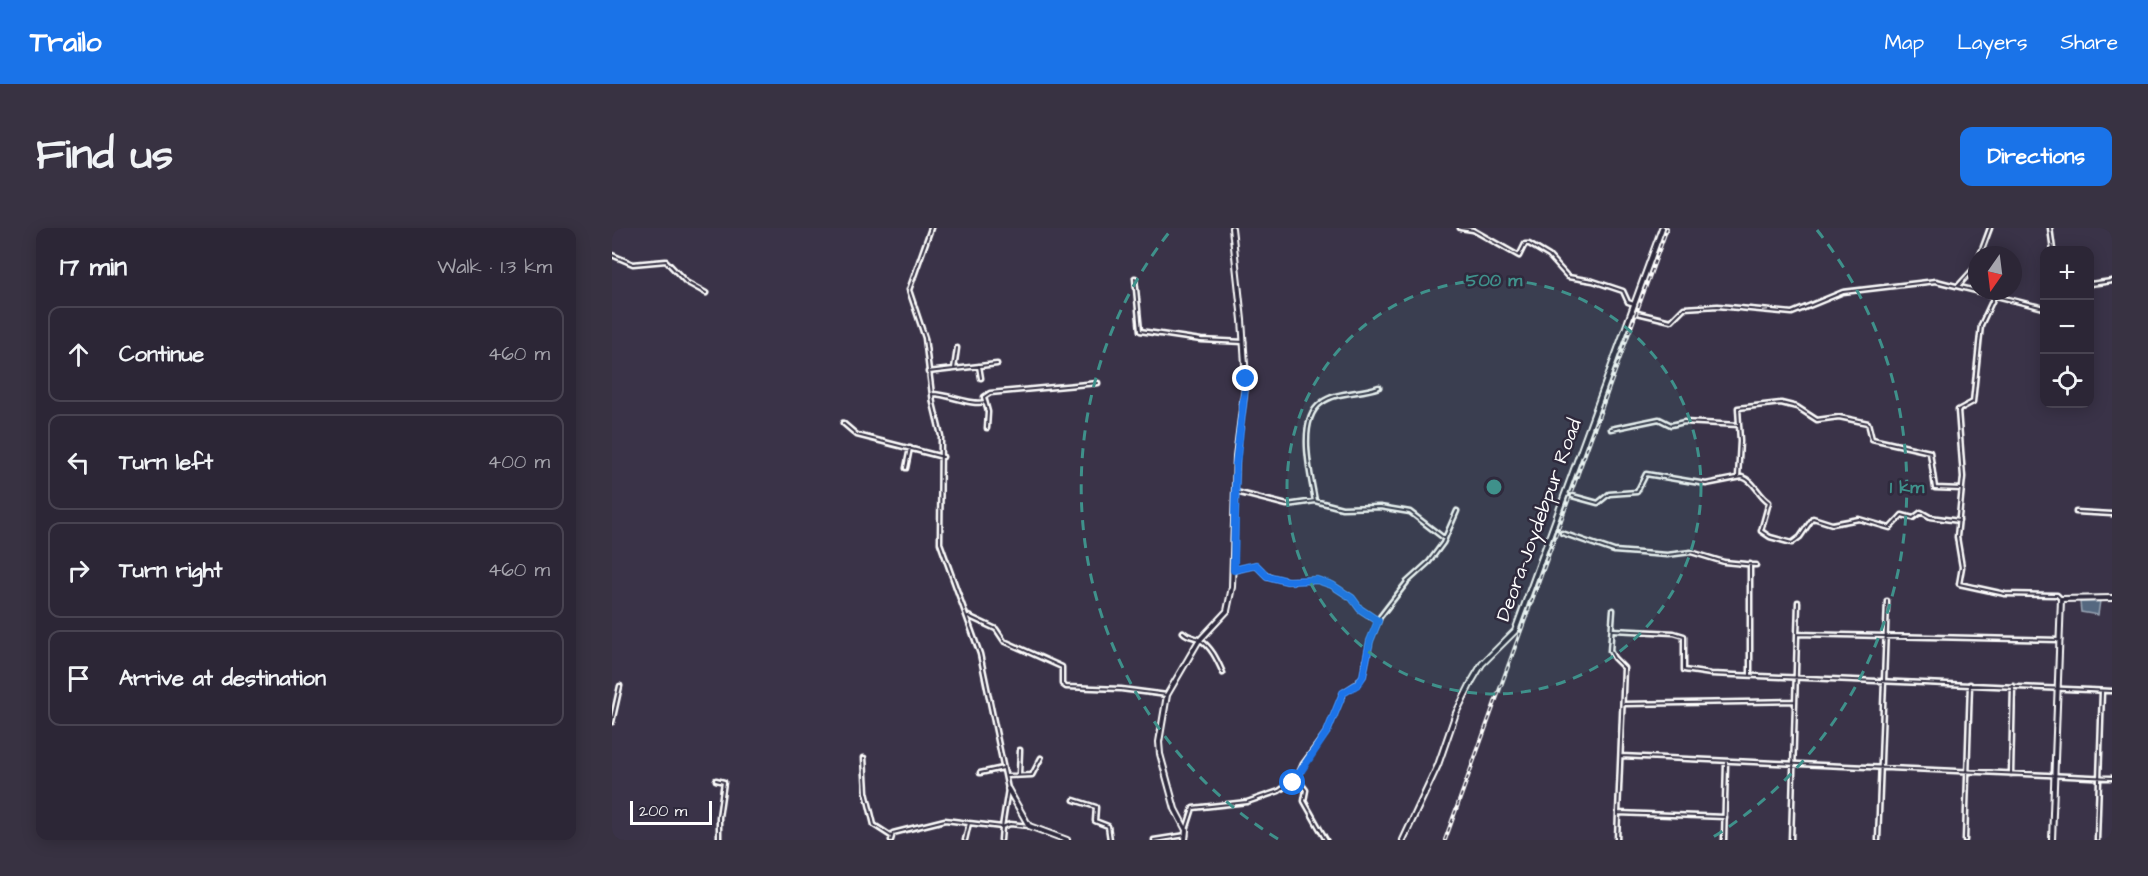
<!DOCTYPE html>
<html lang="en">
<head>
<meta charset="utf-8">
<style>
  :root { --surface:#2c2636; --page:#383242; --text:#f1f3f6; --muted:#a6a5ad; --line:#484351; --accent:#1a73e8 }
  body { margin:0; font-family:"Architects Daughter",sans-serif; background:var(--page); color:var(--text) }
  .controls { position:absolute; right:18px; top:18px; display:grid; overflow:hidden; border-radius:12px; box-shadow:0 3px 15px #0003 }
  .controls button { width:54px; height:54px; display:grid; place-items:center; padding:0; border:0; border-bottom:2px solid var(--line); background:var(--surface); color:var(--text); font:30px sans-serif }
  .compass { position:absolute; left:1356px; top:18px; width:54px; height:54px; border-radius:50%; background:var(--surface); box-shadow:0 3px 15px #0003; rotate:194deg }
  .scale { position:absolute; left:18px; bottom:15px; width:82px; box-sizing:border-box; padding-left:6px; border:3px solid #fff; border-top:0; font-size:16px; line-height:21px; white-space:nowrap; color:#fff; -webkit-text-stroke:4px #2f2a3d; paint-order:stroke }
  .stop { position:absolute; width:18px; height:18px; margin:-14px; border:4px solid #1a73e8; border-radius:50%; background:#fff }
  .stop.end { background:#1a73e8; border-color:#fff; box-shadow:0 2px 6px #0008 }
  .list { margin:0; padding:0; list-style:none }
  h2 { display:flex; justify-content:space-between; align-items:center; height:78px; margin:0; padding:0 24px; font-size:26px }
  h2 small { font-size:20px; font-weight:400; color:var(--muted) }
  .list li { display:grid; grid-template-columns:39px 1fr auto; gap:18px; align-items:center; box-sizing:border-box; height:96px; margin:0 12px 12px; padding:0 12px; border:2px solid var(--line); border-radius:12px }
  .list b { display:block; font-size:22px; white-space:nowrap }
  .list em { font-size:20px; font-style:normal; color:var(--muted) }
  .icon { flex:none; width:33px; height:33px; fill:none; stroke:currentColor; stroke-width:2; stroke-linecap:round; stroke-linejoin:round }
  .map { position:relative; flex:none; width:1500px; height:612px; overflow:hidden; border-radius:12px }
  header { display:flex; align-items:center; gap:36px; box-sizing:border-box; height:84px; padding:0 30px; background:var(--accent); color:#fff }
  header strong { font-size:28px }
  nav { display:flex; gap:33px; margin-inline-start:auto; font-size:21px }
  .intro { display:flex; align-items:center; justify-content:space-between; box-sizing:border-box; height:144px; padding:0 36px }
  h1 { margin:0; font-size:42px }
  .button { padding:15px 27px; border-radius:12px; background:var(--accent); color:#fff; font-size:21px; font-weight:700 }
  main { display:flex; gap:36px; padding:0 36px }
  aside { flex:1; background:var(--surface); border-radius:12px; box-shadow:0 3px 15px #0003 }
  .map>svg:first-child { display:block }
</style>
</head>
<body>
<header>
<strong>Trailo</strong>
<nav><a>Map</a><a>Layers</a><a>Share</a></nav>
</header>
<div class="intro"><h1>Find us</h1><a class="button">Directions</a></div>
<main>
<aside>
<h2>17 min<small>Walk · 1.3 km</small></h2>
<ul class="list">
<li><svg class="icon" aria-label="ahead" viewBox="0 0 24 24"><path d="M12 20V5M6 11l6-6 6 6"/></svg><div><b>Continue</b></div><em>460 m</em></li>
<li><svg class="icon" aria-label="left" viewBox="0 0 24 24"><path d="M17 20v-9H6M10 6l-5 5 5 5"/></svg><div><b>Turn left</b></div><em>400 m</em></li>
<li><svg class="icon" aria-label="right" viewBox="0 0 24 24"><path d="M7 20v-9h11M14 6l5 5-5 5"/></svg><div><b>Turn right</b></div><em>460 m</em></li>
<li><svg class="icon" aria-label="arrive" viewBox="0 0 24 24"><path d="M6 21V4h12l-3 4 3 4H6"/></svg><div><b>Arrive at destination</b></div></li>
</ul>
</aside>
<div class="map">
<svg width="1500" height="612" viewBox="0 0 1500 612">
  <rect width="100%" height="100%" fill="#3a3348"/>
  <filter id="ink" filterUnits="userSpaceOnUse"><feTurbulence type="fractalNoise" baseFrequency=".0167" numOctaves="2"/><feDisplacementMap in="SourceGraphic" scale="12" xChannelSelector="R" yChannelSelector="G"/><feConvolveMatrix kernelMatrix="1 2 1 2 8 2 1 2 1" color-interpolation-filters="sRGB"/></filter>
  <g filter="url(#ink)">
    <path fill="#546880" stroke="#98a4b3" stroke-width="1.5" d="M1488,373L1486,387L1469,384L1468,374Z"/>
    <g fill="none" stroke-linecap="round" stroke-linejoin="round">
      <defs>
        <path id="street" d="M319,0L297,62L313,110L321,175L329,208L328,315L368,426L396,561L390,599L357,595L353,612
          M848,0L861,2L907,28L913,16H917L937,28L956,49L981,53L1011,63L1016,74L1022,76
          M1438,0L1441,22
          M0,27L21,36L54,33L74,54L94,65
          M1368,27L1378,0
          M523,50L528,103L589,112L632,114
          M1478,56L1500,53
          M1346,58L1365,37
          M1382,69L1369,97L1361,174L1346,182L1351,249L1345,309L1350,339L1347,356L1393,366L1445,367L1449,371
          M1021,84L1059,93L1072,80L1106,78L1180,85L1231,64L1324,53L1432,80
          M367,138L369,150
          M342,141L345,120
          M316,144L385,136
          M320,166C337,166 359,178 373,174
          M231,195L245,207L331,229
          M375,200L376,184L372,169L378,165L486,155
          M999,201L1047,191L1059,197L1072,194L1127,197
          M294,240L298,220
          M1126,249L1128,213L1126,180L1169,175L1185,179L1205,192L1227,189L1256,195L1260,211L1318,224L1323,260L1350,261
          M624,264L675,277L703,273L730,280L768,279L798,284L833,311
          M953,266L986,275L997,266L1025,264L1034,246L1094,256L1130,249C1143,253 1146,267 1157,274L1149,303L1158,309L1180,315L1188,309L1201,290L1220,296L1247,291L1278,300L1290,287L1301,290L1309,284L1318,289L1347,293
          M703,273C699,248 684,193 709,175C724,163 749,166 767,159
          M1464,284L1500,286
          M950,305L1002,323L1055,327L1079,324L1112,334L1144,337
          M622,342L644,337L655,348L675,353L705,352L720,357L740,370L748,381L766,393
          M1001,382L998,423L1002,430L1012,440L1006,585L1113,589
          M356,388L384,401L392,413L450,439V456L454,459L509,461L555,467
          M1001,402L1062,405L1072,408V442L1099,446L1500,463
          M571,404C577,410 582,408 588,412C600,419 606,434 611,445
          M1185,406L1448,412
          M1138,447V336
          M1012,476L1183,473
          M0,494L8,458
          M1009,528L1500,550
          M252,530L254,564L262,597L279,608
          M368,545L391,540
          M407,546L408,522
          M1399,546L1401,458
          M394,548L420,547L429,530
          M685,550L694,562L692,573L714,612
          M104,552L112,554L107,589V612
          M462,572L484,579L483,593L496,598L498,612
          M574,602L581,580L635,574L667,563L685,550L691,536L716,502L731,465L745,456L751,448L758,413L768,389L795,354L817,334L831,315L845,283
          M279,612L281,605L333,592L357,595
          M389,612L390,599L398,596L417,598
          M542,612L574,607
          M1005,612L1006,585
          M1112,612L1114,535
          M1179,612L1186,374
          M1266,612L1275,373
          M1353,612L1358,456
          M1485,612L1490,463"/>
        <path id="secondary" d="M396,561L417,598L455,612
          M573,612L574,602L563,581L548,526L547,514L555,467L586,414L615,383L620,359L624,228L634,151L630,92L620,0
          M791,612L826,537L844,485L860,453L870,436L903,403L1050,0
          M1440,612L1449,371L1500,370"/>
      </defs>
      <use href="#street" stroke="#fff" stroke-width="7"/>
      <use href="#secondary" stroke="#fff" stroke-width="8"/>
      <use href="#street" stroke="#2f2a3d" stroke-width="2"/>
      <use href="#secondary" stroke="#2f2a3d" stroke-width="4"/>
      <defs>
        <path id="rail" d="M833,612L1055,0"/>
      </defs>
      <use href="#rail" stroke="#fff" stroke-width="4"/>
      <use href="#rail" stroke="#2f2a3d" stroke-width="1.5" stroke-dasharray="4.5" stroke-linecap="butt"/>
    </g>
  </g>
  <g fill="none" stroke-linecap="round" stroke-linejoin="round" filter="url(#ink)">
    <path stroke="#1a73e8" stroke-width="8" d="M634,151L624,237L622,342L644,337L655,348L675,353L705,352L720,357L740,370L748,381L766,393L758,413L751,448L746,456L731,465L716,502L681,555"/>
  </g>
  <circle cx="882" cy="259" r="207" fill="#3f918b" fill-opacity=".12"/>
  <g fill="none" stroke="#3f918b" stroke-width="3" stroke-dasharray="10 8">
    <circle cx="882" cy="259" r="207"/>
    <path d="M666 611A413 413 0 0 1 559 2M1205 2A413 413 0 0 1 1098 611"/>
  </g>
  <g text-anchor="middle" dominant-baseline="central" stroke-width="5" stroke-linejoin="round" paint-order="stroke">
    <g font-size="20" fill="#fff" stroke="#2f2a3d">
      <text transform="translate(927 292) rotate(-70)">Deora-Joydebpur Road</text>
    </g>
  </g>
  <circle cx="882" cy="259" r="9" fill="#3f918b" stroke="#2f2a3d" stroke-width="3"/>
  <g font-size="18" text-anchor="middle" font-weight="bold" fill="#3f918b" stroke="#2f2a3d" stroke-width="5" stroke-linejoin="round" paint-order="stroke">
    <text x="882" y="58">500 m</text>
    <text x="1295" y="265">1 km</text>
  </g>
</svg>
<div class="controls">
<button>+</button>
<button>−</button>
<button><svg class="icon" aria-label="locate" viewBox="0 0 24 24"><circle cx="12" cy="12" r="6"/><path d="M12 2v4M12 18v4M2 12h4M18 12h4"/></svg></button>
</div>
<svg class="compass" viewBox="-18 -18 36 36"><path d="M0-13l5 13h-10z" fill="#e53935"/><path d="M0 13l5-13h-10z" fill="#a6a5ad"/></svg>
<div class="scale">200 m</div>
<div class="stop" style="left:681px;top:555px"></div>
<div class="stop end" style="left:634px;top:151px"></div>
</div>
</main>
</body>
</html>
